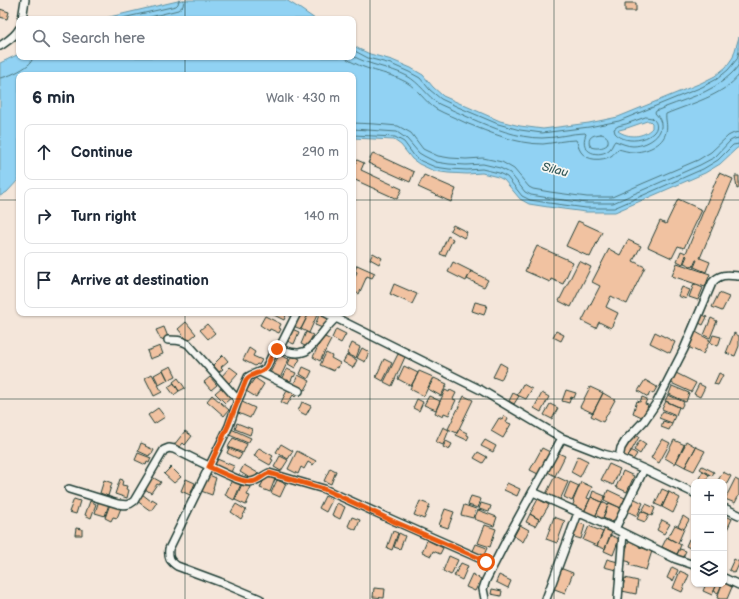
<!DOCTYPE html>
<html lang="en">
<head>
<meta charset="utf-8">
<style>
  :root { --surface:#fff; --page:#f2f2f3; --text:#1f2937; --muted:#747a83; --line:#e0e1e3 }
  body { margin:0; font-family:"Balsamiq Sans",sans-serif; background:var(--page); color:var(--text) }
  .controls { position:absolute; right:12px; bottom:12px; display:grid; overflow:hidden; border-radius:8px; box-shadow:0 1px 3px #0004 }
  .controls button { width:36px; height:36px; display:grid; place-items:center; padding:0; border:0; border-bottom:1px solid var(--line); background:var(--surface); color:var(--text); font:20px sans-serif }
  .stop { position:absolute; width:12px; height:12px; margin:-9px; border:3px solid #ea580c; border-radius:50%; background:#fff }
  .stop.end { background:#ea580c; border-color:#fff; box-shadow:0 1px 4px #0008 }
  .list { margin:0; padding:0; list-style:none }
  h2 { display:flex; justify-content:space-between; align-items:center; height:52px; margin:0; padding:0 16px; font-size:17px }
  h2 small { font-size:13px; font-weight:400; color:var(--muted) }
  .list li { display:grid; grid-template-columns:26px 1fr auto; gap:12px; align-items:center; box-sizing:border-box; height:56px; margin:0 8px 8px; padding:0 8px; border:1px solid var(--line); border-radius:8px }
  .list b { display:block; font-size:15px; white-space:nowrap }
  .list em { font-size:13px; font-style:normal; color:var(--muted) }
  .icon { flex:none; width:22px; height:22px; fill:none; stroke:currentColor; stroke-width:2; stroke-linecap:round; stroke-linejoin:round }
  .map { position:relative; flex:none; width:739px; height:599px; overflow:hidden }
  .search { position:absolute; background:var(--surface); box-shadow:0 1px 3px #0004; left:16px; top:16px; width:340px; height:44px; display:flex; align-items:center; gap:10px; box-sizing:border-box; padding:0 14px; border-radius:8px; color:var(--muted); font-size:15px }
  .panel { position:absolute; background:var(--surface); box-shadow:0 1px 3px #0004; left:16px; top:72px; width:340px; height:244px; border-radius:8px }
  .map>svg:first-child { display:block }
</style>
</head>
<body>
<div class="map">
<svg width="739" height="599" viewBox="0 0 739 599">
  <rect width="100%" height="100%" fill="#f4e6da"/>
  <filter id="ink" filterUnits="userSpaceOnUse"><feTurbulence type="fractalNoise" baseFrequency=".025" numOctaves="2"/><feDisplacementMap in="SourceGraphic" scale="8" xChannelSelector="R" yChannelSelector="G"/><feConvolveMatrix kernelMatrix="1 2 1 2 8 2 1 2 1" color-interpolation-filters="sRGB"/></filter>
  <g filter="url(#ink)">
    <path fill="#91d2f3" stroke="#6396a7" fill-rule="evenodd" d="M182,0H286L299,8L315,19H101Z
      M739,37V147L736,149L720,164L705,173L615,212H586L548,207L529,204L520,199L504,180L498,177L482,173L467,174L448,173L434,171L419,164L412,159L401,145L394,140L353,138V75H19V179L7,192L0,196V63L19,54V57H353V45L359,49L370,54L392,60L411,68L423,75L433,87L443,96L459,103L500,121L520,126L543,129L589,123L618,117L701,83L715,76L726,67L733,57ZM647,121H650L652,123V128C643,138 628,138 618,131L619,130L627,128Z"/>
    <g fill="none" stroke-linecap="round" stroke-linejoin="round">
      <path stroke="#4d7980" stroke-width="1" d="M118,19L176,6L178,4L179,0
        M142,19L178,10L183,6L184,0
        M353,50L368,58L391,64L409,72L420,78L430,90L441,99L458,107L498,124L520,130L542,133L589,127L619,121L702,87L717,79L728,70L737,59L739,52
        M353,56C370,66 390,67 407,76C420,83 427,96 439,104C449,109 460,113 470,118C493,128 517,138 542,138C557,138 571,133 585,133L586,134C578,153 600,159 610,149C612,147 613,143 615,141C621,143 627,146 633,146C650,146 672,130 655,113L656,111C681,100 711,94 731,74C734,71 737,68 739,64
        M344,57C363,71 386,71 406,82C418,89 424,101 436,109C445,114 456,118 466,123C491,133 516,144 543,144C554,143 565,140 576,140C578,143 578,148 581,152C587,161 602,161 611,156C614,154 616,151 618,149C623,150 628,152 633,152C646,152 663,145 666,132C668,125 665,119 666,114C689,104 723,96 739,75
        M0,78C8,77 22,70 28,65C31,63 32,60 33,57
        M646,117L652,118C670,133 630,150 615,133L614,129L618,126L626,124Z
        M353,123L375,124L398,126L411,133L423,149L427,151L438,156L450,158L466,159L483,158L502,162L514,169L529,187L533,189L550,192L587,197H612L644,183L698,160L711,152L728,136L734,133L739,132
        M353,129L397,132L407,139L419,153L424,156L436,162L449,164L466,165L483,164L500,168L510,173L525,192L531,195L549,198L586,203H613L700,165L715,157L730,141L734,139L739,138
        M601,134C607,135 610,139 607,145C603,148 596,149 591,147L589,143C589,135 595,135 601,134Z
        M353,135L395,137L404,142L415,157L421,161L435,167L449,169L467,170L482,169L499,173L507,177L522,196L530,200L549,203L586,208H614L703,169L718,160L733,145L739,144"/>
    </g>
    <path fill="#f1c2a1" stroke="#1f3d34" d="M625,3H636V11H625Z
      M0,9L9,12L7,19L0,17Z
      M373,153L414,172L410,182L368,163Z
      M357,160L364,163L361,170L402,189L397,199L353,179V167H354Z
      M719,173L733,179L700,258L710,262L706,272L694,267L697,260H696L693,267L684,263L687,256L686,255L683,264L677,261L681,251L686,253Z
      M424,175L456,189L451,202L418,187Z
      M735,176H739V188L737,189Z
      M678,199L702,210L684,248L678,246L672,258L648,247L660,221L666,224Z
      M578,221L602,232L590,257L566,246Z
      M453,225L467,232L464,238L450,230Z
      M448,236L453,239L445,256L440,254Z
      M628,240L641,246L633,261L645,267L627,304L611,296L606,307L618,313L611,328L599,322L596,328L582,321L600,286L592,282L609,249L620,255Z
      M537,246L573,262L563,284L551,279L550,282L525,271Z
      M373,253L382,258L379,264L370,259Z
      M579,261L591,267L571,307L559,301Z
      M453,262L471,271L466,281L448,272Z
      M677,263L710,274L705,287L672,276Z
      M357,265L375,273L372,278L367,276L359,294L353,291V281L357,272L355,271Z
      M471,271L488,280L484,287L467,279Z
      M394,284L417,294L412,304L390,294Z
      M694,284L703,288L698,300L689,297Z
      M682,287L690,290L686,299L678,296Z
      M719,293L729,297L722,311L712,307Z
      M475,302L487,305L484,315L472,311Z
      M273,313H287L284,320L272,314Z
      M299,313H309L301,329L293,326Z
      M309,313H313L317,315L309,333L301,329Z
      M320,313L330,318L325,329L315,325Z
      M701,314L707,317L703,325L697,322Z
      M265,316L281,324L279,328L281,329L279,333L270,329L269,331L260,325Z
      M711,318L717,321L710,338L704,335Z
      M186,322L196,334L188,341L178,329Z
      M207,324L215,333L208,339L200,330Z
      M164,327L168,337L161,340L156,330Z
      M292,329L299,332L294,344L287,341Z
      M336,329L346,334L341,343L332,338Z
      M556,331L564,335L561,341L553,337Z
      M694,331L710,340L703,354L686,346Z
      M306,332L313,335L307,347L301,344Z
      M655,332L675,342L670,353L650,343Z
      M734,333L739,336V346L735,356L726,353Z
      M713,335L721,337L718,346L710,343Z
      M323,336L331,340L320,361L313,357Z
      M352,343L360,347L356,358L347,354Z
      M160,346L163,354L150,359L147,351Z
      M249,348L255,352L253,356L262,360L259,365L257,364L255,366L243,360Z
      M362,348L369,352L365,362L357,358Z
      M326,353L332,356L331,358L340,363L338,368L336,367L334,371L320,365Z
      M398,354L405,357L392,386L384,382Z
      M223,355L228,361L221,367L223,369L219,372L213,365Z
      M279,355L289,359L280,378L270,373Z
      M292,355L300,359L295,368L288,364Z
      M347,355L357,360L353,368L343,362Z
      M384,359L392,363L383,381L376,377Z
      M500,363L507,367L501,380L493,377Z
      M171,366L176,376L168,380L163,370Z
      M404,366L418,373L411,386L398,379Z
      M230,367L238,373L229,383L221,377Z
      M303,367L312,371L308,379L300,374Z
      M287,369L296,373L294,377L293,376L291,381L287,380L286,382L282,380Z
      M163,370L168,380L159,385L154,375Z
      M419,371L433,377L424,396L410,389Z
      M676,373L696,383L691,392L671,383Z
      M719,373L723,375L718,385L714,384Z
      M152,374L162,392L154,396L145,378Z
      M298,375L310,381L305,390L294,384Z
      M210,377L217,385L211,390L204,382Z
      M178,378L185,388L179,391L173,382Z
      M255,378L264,384L256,397L246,391Z
      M434,378L447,384L441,396L428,389Z
      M645,380L657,387L653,394L650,392L648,397L638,391Z
      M174,383L179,391L174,395L168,387Z
      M523,384L532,389L526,399L517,395Z
      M699,384L705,387L700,397L694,394Z
      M672,386L689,393L686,402L669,394Z
      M222,387L232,397L225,403L215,393Z
      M289,387L298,392L295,397L293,395L287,405L281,402Z
      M590,387L603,393L593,413L580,407Z
      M445,390L449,392L450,390L456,393L453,399L456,400L449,415L444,413L443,417L435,413Z
      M566,390L576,393L574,398L571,397L569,403L562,401Z
      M513,393L519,396L514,404L509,401Z
      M542,393L549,397L541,412L534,408Z
      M603,393L615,400L603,422L591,416Z
      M212,395L229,410L224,416L207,401Z
      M668,395L684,402L681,408L665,401Z
      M429,396L440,401L436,410L424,405Z
      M464,396L473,400L457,433L448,429Z
      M642,397L647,399L645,404L648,405L644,418L633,413L637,401L640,402Z
      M417,399L423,402L419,411L413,408Z
      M240,401L255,408L250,418L236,412Z
      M666,401L679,407L676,415L662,409Z
      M302,402L311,406L306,415L298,411Z
      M550,404L558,408L552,419L544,415Z
      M158,408L165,417L154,424L148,415Z
      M663,411L675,416L672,423L659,418Z
      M504,416L508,418L506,422L511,424L503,438L491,431L499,418L502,420Z
      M663,421L672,424L669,430L661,427Z
      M237,423L252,429L250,435L235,429Z
      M443,427L449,430L443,445L436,442Z
      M229,428L251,438L248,443L227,434Z
      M459,429L467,433V435L469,436L467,440L456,435Z
      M185,431L192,436L185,445L183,443L178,449L174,445Z
      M633,434L639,437L628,457L622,454Z
      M233,438L247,444L243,453L228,447Z
      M662,439L670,443L659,463L651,458Z
      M485,440L496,446L493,452L481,446Z
      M640,440L646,444L640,454L634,450Z
      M674,440L685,445L675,464L665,458Z
      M446,441L452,444L449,450L443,447Z
      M686,441L696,447L685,467L676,462Z
      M141,443L146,445L145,446L154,450L152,454H150L149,456L138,451Z
      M281,444L293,451L288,459L276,452Z
      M696,447L705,451L694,471L685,467Z
      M229,448L242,454L239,459L227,453Z
      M259,448L273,456L271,459L273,460L270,465L254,456Z
      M542,448L552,453L540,475L530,470Z
      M631,450L637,454L633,460L628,457Z
      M297,451L316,461L313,465L308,462L304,469L301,467L298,474L288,469Z
      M478,452L487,457L483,463L474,458Z
      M556,452L565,456L555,476L546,471Z
      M138,453L151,458L149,463L147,462L146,465L135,460Z
      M280,456L288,460L281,471L274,467Z
      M578,456L588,461L580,477L571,472Z
      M217,459L234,466L231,472L215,465Z
      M609,464L620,469L613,485L601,480Z
      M244,465L258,473L253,480L240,472Z
      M702,466L714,472L712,476L700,469Z
      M171,467L181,477L174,483L164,474Z
      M330,468L336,471L331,484L324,481Z
      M623,471L634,476L627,492L616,487Z
      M703,471L709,475L705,482L699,478Z
      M723,472L731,476L724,489V482H717Z
      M207,474L216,478L213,488H214L212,495L201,491Z
      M266,475L275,479L270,492L260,488Z
      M555,476L568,482L560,500L546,494Z
      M152,477L161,482L159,485L157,484L151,493L145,489Z
      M120,479L123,480L122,485L127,486L126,489L129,490L127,498L115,494Z
      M186,479L195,483L190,495L181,491Z
      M735,479L739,481V495L735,503L725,499Z
      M104,480L112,483L108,496L100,493Z
      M232,480L241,484L234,500L225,495Z
      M277,480L286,484L280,497L271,493Z
      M570,482L579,486L572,501L564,497Z
      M581,482L592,487L587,498L590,499L584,512L572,507L574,502L573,501Z
      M507,483L520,489L517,496L504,490Z
      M242,484L251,487L247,495L250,496L246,505L235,500Z
      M662,489L669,492L662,507L655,504Z
      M608,490L625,498L621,508L604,500Z
      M593,491L605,496L602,502L591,497Z
      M669,492L680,498L673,513L662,507Z
      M142,494L151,501L152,499L157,502L151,511L137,501Z
      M325,496L332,500L326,512L319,508Z
      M471,496L481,499L478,508L468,505Z
      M591,497L602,502L595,517L584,512Z
      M633,498L643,503L637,516L627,511Z
      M74,499L80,501L76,514L69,512Z
      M538,499L549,505L540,520L530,514Z
      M99,500L109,504L105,516L95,513Z
      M90,501L96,504L91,518L85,515Z
      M420,501L430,505L424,519L414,515Z
      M602,502L608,505L602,520L595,517Z
      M337,503L345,507L340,519L332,515Z
      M481,503L491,506L489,512L479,509Z
      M609,503L621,508L615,523L603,518Z
      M110,504L121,508L117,518L113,517L111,521L105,518Z
      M236,504L246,510L241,519L231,512Z
      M646,504L655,508L652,516L642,511Z
      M464,505L476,509L473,518L461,515Z
      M445,509L454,512L448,528L439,525Z
      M478,510L497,517L494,526L474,519Z
      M641,511L649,514L645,522L637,519Z
      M530,514L539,519L535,526L526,522Z
      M724,515L732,519L724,536Z
      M683,516L689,520L684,529L678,526Z
      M352,517L360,520L356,530L348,526Z
      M554,517L565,521L557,543L546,539Z
      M662,520L670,524L664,534L657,530Z
      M576,522L585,525L581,539L571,536Z
      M485,525L496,529L490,547L478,543Z
      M520,525L529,530L523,542L514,536Z
      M675,525L684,529L678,543L668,538Z
      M589,526L603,532L597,546L583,540Z
      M76,528L82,529V535H75Z
      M605,528L612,532L605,549L597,546Z
      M393,531L398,533L392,550L387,548Z
      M399,533L405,536L400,549L394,547Z
      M610,535L619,539L613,555L604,551Z
      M667,537L681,545L677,554L662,547Z
      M689,539L694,541V545L692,549L686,546Z
      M427,540L443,548L440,554L433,551L431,556L422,552Z
      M629,540L640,543L639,547L652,551L646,570L629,565L630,562L623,560Z
      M476,544L487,548L483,557L472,553Z
      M680,549L686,551L682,559L676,556Z
      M449,556L458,560L451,575L443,571Z
      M607,559L618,562L616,570L604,567Z
      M734,559L739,562V564L735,573L729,570Z
      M461,563L468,566L462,580L454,576Z
      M672,567L678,570L673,581L667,578Z
      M560,568L573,573L565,593L552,588Z
      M680,571L689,575L682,592L673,588Z
      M472,574L481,579L475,591L466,587Z
      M499,575L511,581L508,588L496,582Z
      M625,578L638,581L636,594L622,591Z
      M724,583L732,587L727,599H720L717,598L722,584Z
      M706,584H717L712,595L703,591Z
      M717,584H722L718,593L714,591Z
      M374,588L385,589L384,598L373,597Z
      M492,589L502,591L501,596L491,594Z"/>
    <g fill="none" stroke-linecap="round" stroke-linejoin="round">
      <defs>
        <path id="minor" d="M22,19L25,0
          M0,46C7,41 15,37 19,29
          M326,313L336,318
          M168,340C176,340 181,340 188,344L238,400
          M279,349L297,313
          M260,372L299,391
          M619,458L621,448L626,440L644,421L657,402L684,349L712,283C720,273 728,275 739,276
          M69,489L118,504C125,505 128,506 134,501L161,455L164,450L169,448L174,449C192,458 210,467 228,475C235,478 242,482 249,482C257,482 262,476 269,473L324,489L395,521L481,559L486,562L490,571
          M533,492L615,529L676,559L694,565
          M724,508L739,515
          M615,529L644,469
          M724,578L739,585
          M260,599L220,582L177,566C170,561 168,558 169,549L229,426L238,400L248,377C253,373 260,373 266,368L275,349C282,349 289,353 297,353C300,353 303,352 306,351C316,344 325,327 336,318L481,390L562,438L603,454L619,458L644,469L694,493
          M485,599L483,589L486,580L509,535L562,438
          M546,599L578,513
          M618,599L623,533"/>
      </defs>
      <use href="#minor" stroke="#1f3d34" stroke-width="10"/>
      <use href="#minor" stroke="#f6f6f2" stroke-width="7"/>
    </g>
  </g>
  <g fill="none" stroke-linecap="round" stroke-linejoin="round" filter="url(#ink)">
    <path stroke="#ea580c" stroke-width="5" d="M277,349H275L266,368C259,375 252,372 246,380L228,426L209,467C219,471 245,485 255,481C260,479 263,475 269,473L324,489L395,522L481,559L486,562"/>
  </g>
  <path fill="none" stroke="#1f3d34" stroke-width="1" stroke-opacity="0.55" d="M185,0V19M370,0V599M554,0V599M185,57V75M0,200H19M353,200H739M185,313V599M0,399H739"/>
  <g text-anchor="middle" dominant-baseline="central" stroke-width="3.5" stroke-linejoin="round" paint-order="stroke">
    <g font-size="12" font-style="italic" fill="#365b5a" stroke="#f6f6f2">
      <text transform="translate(555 170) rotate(15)">Silau</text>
    </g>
  </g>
</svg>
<div class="controls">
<button>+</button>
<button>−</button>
<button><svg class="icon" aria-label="layers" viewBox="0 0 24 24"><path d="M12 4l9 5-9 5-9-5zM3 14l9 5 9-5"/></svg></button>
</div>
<div class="stop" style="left:486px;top:562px"></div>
<div class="stop end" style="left:277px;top:349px"></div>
<div class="search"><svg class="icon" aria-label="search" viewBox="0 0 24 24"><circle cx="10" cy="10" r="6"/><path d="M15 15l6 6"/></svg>Search here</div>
<section class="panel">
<h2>6 min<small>Walk · 430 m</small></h2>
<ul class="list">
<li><svg class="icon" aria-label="ahead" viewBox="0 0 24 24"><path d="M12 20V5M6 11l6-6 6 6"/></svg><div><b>Continue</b></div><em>290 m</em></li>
<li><svg class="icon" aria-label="right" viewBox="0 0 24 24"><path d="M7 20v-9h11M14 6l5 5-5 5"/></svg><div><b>Turn right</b></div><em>140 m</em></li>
<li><svg class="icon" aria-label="arrive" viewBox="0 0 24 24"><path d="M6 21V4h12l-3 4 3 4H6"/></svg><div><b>Arrive at destination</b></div></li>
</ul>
</section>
</div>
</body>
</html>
